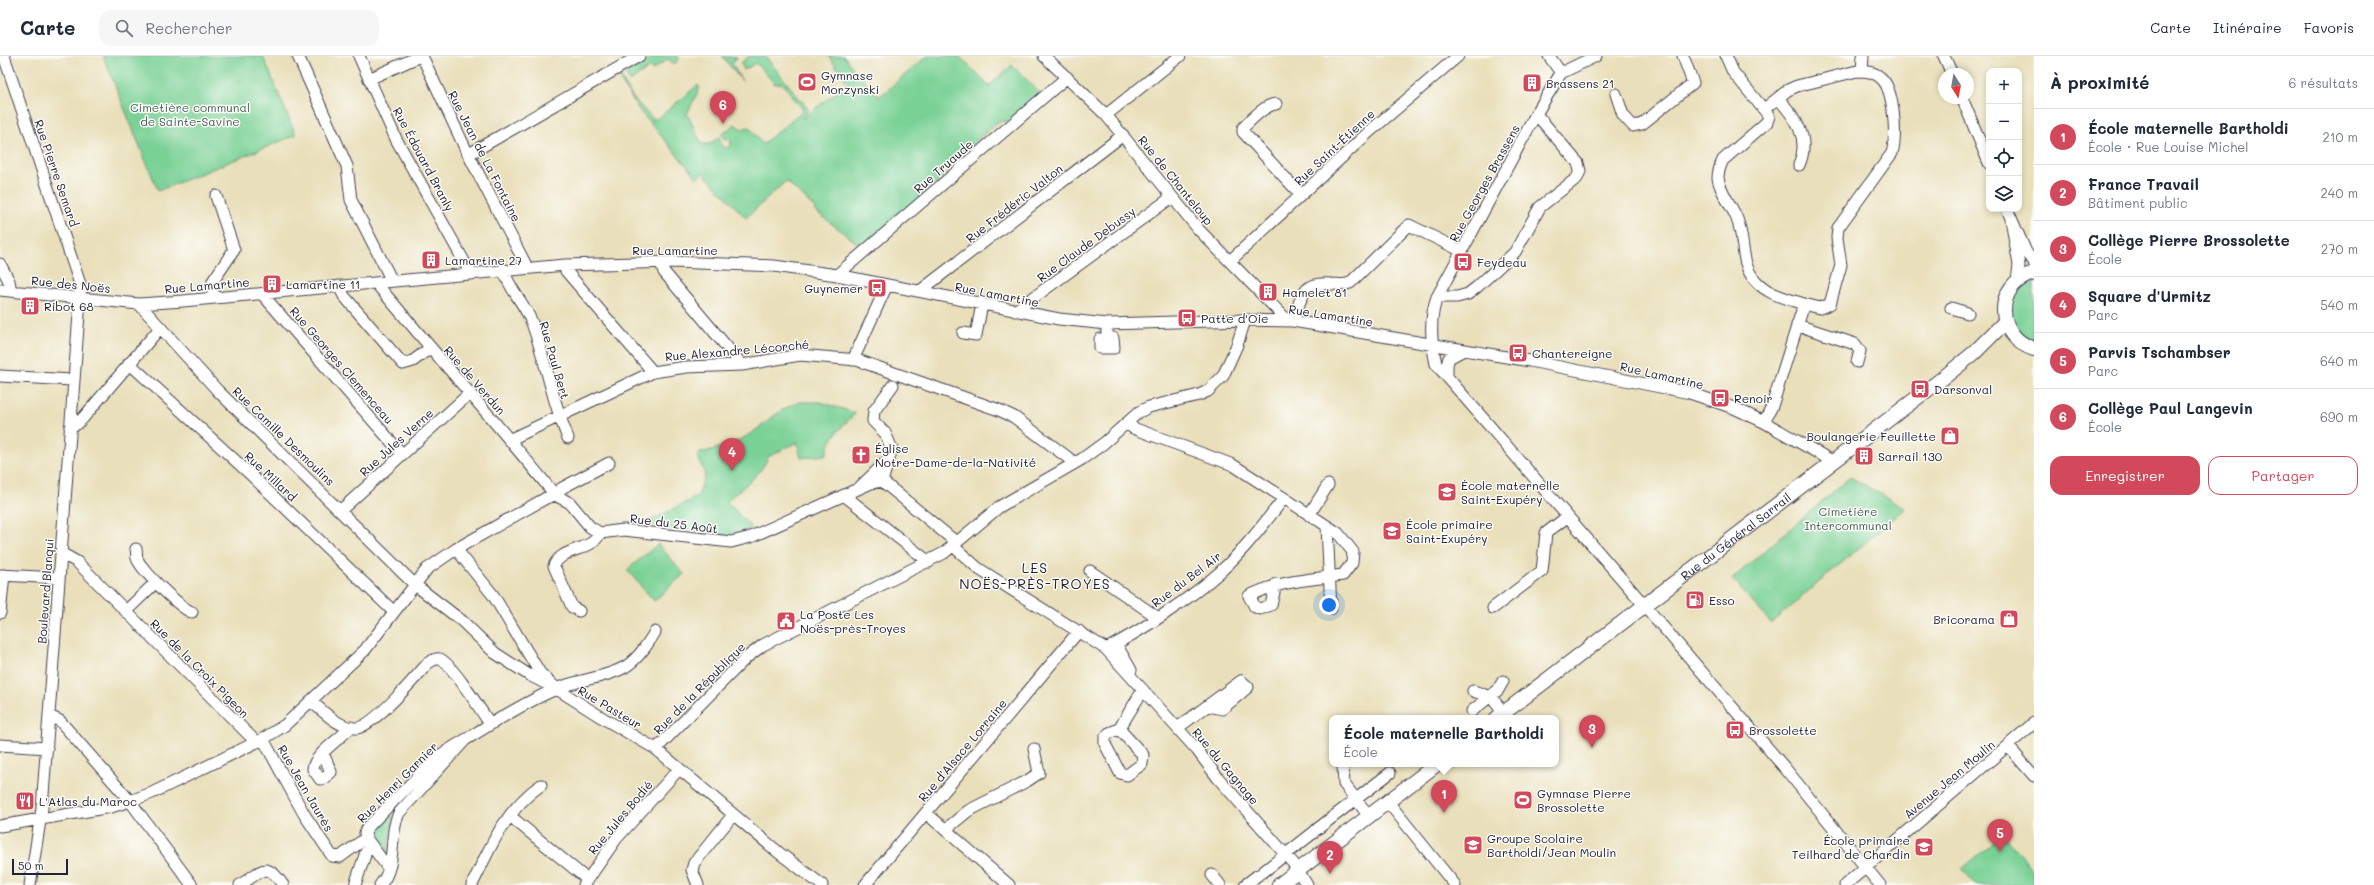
<!DOCTYPE html>
<html lang="fr">
<head>
<meta charset="utf-8">
<style>
  :root { --surface:#fff; --page:#f6f6f7; --text:#1f2937; --muted:#747a83; --line:#e0e1e3; --accent:#d1495b }
  body { margin:0; font-family:Mali,sans-serif; background:var(--page); color:var(--text) }
  .controls { position:absolute; right:12px; top:12px; display:grid; overflow:hidden; border-radius:8px; box-shadow:0 2px 6px #0003 }
  .controls button { width:36px; height:36px; display:grid; place-items:center; padding:0; border:0; border-bottom:1px solid var(--line); background:var(--surface); color:var(--text); font:20px sans-serif }
  .compass { position:absolute; left:1938px; top:12px; width:36px; height:36px; border-radius:50%; background:var(--surface); box-shadow:0 2px 6px #0003; rotate:169deg }
  .scale { position:absolute; left:12px; bottom:10px; width:56px; box-sizing:border-box; padding-left:4px; border:2px solid #22223b; border-top:0; font-size:11px; line-height:14px; white-space:nowrap; color:#22223b; -webkit-text-stroke:3px #fdfcf7; paint-order:stroke }
  .you { position:absolute; left:1329px; top:549px; width:14px; height:14px; margin:-10px; border:3px solid #fff; border-radius:50%; background:#1a73e8; box-shadow:0 0 0 6px #1a73e833 }
  .badge { display:grid; place-items:center; width:26px; height:26px; border-radius:50%; background:var(--accent); color:#fff; font-size:13px; font-weight:700 }
  .pin { position:absolute; translate:-50% -33px; filter:drop-shadow(0 1px 2px #0008) }
  .pin::after { content:''; position:absolute; top:21px; width:14px; height:12px; background:inherit; clip-path:polygon(0 0,100% 0,50% 100%) }
  .popup { position:absolute; left:1329px; top:659px; width:230px; height:52px; box-sizing:border-box; display:grid; place-content:center; border-radius:8px; background:var(--surface); filter:drop-shadow(0 1px 3px #0005); font-size:13px; white-space:nowrap; color:var(--muted) }
  .popup b { font-size:15px; color:var(--text) }
  .popup::after { content:''; position:absolute; left:50%; top:100%; margin-left:-8px; border:8px solid transparent; border-top-color:var(--surface) }
  .list { margin:0; padding:0; list-style:none }
  h2 { display:flex; justify-content:space-between; align-items:center; height:52px; margin:0; padding:0 16px; font-size:17px }
  h2 small { font-size:13px; font-weight:400; color:var(--muted) }
  .list li { display:grid; grid-template-columns:26px 1fr auto; gap:12px; align-items:center; box-sizing:border-box; height:56px; padding:0 16px; border-top:1px solid var(--line) }
  .list b { display:block; font-size:15px; white-space:nowrap }
  .list p { margin:0; font-size:13px; white-space:nowrap; color:var(--muted) }
  .list em { font-size:13px; font-style:normal; color:var(--muted) }
  .actions { display:flex; gap:8px; padding:12px 16px }
  .actions a { flex:1; padding:9px 0; border:1px solid var(--accent); border-radius:12px; text-align:center; font-size:14px; color:var(--accent) }
  .actions .main { background:var(--accent); color:#fff }
  .icon { flex:none; width:22px; height:22px; fill:none; stroke:currentColor; stroke-width:2; stroke-linecap:round; stroke-linejoin:round }
  .map { position:relative; flex:none; width:2034px; height:829px; overflow:hidden }
  header { display:flex; align-items:center; gap:24px; box-sizing:border-box; height:56px; padding:0 20px; background:var(--surface); border-bottom:1px solid var(--line) }
  header strong { font-size:19px }
  nav { display:flex; gap:22px; margin-inline-start:auto; font-size:14px }
  .search { width:280px; height:36px; background:var(--page); display:flex; align-items:center; gap:10px; box-sizing:border-box; padding:0 14px; border-radius:12px; color:var(--muted); font-size:15px }
  main { display:flex }
  aside { flex:1; background:var(--surface) }
  .map>svg:first-child { display:block }
</style>
</head>
<body>
<header>
<strong>Carte</strong>
<div class="search"><svg class="icon" aria-label="search" viewBox="0 0 24 24"><circle cx="10" cy="10" r="6"/><path d="M15 15l6 6"/></svg>Rechercher</div>
<nav><a>Carte</a><a>Itinéraire</a><a>Favoris</a></nav>
</header>
<main>
<div class="map">
<svg width="2034" height="829" viewBox="0 0 2034 829">
  <rect width="100%" height="100%" fill="#fdfcf7"/>
  <filter id="ink" filterUnits="userSpaceOnUse"><feTurbulence type="fractalNoise" baseFrequency=".025" numOctaves="2"/><feDisplacementMap in="SourceGraphic" scale="8" xChannelSelector="R" yChannelSelector="G"/><feConvolveMatrix kernelMatrix="1 2 1 2 8 2 1 2 1" color-interpolation-filters="sRGB"/></filter>
  <filter id="wash" filterUnits="userSpaceOnUse"><feTurbulence type="fractalNoise" baseFrequency=".012" numOctaves="4" result="noise"/><feDisplacementMap in="SourceGraphic" scale="16" xChannelSelector="R" yChannelSelector="G"/><feGaussianBlur stdDeviation="0.9" result="paint"/><feColorMatrix in="noise" values="0 0 0 0 0 0 0 0 0 0 0 0 0 0 0 0 0 1.4 0 .05"/><feComposite in="paint" operator="in"/></filter>
  <g filter="url(#wash)">
    <rect width="100%" height="100%" fill="#e9dfba"/>
    <path fill="#7ad196" stroke="#4e7a68" d="M103,0H263L296,79L158,135Z
      M655,0H678L679,4L674,8L668,3L652,14L650,11L630,26L625,18Z
      M722,0L737,2L732,8L742,25Z
      M749,0H765L809,54L802,63L848,27L828,0H844C855,16 866,25 879,41L927,0H959L989,30L1012,9L1041,38L1008,65L998,66L943,114L944,121L862,191L814,154L815,152L786,125L746,162L703,117L697,122L639,54L619,22L621,21L633,42L653,63H657L698,29L700,32L687,58L702,88H709L719,81L723,92L730,91L731,84L723,82L721,79L735,68L741,73L749,71L763,88L803,54L784,29L781,27L775,28L756,7L744,14L741,7Z
      M2034,223V286C2002,269 2001,240 2034,223Z
      M800,346H820L856,357C843,369 830,381 826,399L801,402L797,386L768,401C762,419 740,432 727,446L752,472L729,480L644,468L698,440L705,419L697,398C715,393 735,388 750,378C768,367 779,352 800,346Z
      M1850,421L1906,452L1771,567L1732,523Z
      M658,488L684,518L654,545L627,514Z
      M388,758L393,762L387,799H385L369,776L385,759Z
      M2003,778L2034,816V829H1975L1962,813Z"/>
  </g>
  <g filter="url(#ink)">
    <g fill="none" stroke-linecap="round" stroke-linejoin="round">
      <defs>
        <path id="minor" d="M4,0L81,231L42,752L30,829
          M298,0L347,110L351,144L392,225
          M359,0L396,83L470,216
          M422,0L466,94L527,211
          M1044,0L1106,59L1199,174L1288,265
          M1549,0L1561,17
          M1596,0L1561,17L1536,58L1437,241C1429,263 1431,285 1436,308L1784,711L1880,829
          M1726,0L1733,16L1769,60L1767,66L1723,104C1720,110 1718,115 1718,122C1720,136 1732,150 1737,163C1745,182 1740,208 1755,224C1768,239 1786,242 1804,248
          M1944,0L1952,18
          M1862,15L1863,0
          M369,23L420,0
          M1616,38L1623,59L1633,70L1642,68L1693,27L1683,0
          M1778,42C1795,61 1811,82 1799,109
          M1962,42L1989,107
          M1276,48C1264,49 1251,64 1243,72V76L1301,139
          M1106,59L1180,0
          M469,98L639,0
          M2007,153L2026,196L2034,207
          M2011,163L2019,209L2017,225
          M1230,205L1369,76L1458,0
          M661,207L664,216L742,309
          M0,208L9,225L11,235
          M565,209L566,215L653,316
          M503,213C509,233 525,248 532,267C546,305 552,345 568,382
          M837,219L1067,21
          M376,227C435,298 497,367 555,439L562,432L609,407
          M339,230L344,240L403,308L413,305L430,292
          M0,234L139,248L183,245L565,209L673,206L774,210L837,219L1059,263L1107,268L1245,264L1293,265L1530,305L1690,337L1734,352L1764,366L1832,405
          M920,235L1123,79
          M262,238L402,398
          M1437,241H1457L1468,238L1477,231L1515,196L1540,151L1577,122L1580,115L1578,107L1536,58
          M213,242V225L234,194L216,140
          M139,248L218,335L414,528L462,565L495,597L529,619L557,633
          M1951,252L1968,257
          M1015,255L1172,141
          M1293,265C1302,242 1301,225 1331,228C1338,228 1343,230 1350,227L1409,169L1462,195
          M1107,268V282L1100,283V292H1114L1113,282H1107
          M1797,269L1855,288L1860,295L1857,306
          M963,277L976,279L982,248
          M853,304L887,229
          M129,307L250,418L393,555
          M0,320L72,324
          M1447,320V309L1449,302L1464,294
          M1764,366L1772,350L1804,248L1820,252L1830,248L1841,209L1837,182L1838,172L1892,97C1897,80 1894,37 1883,24C1876,16 1867,15 1857,15L1797,30L1788,34L1764,53
          M1127,367L1133,372L1233,409L1338,477L1353,496L1352,507L1343,519C1309,524 1281,524 1249,540L1255,551L1260,553L1271,549L1276,528
          M70,371L77,368L83,362L160,272
          M511,383L653,316L686,311L742,309L800,299L857,304L999,354L1014,361L1075,407
          M882,425L892,393L885,377L873,365L874,355L893,329
          M882,425L957,487
          M860,431L888,404
          M845,440L929,506
          M341,454L469,338
          M1309,459L1328,429
          M1327,470L1331,553
          M953,490L979,513L1106,593L1197,694L1218,722L1293,807L1307,829
          M136,493C137,496 136,500 137,502C139,512 182,554 192,556
          M456,493L493,539L540,617L557,633L601,661L656,693L778,796L822,829
          M61,497L77,506L256,686
          M1090,515L1157,561
          M0,519L59,522
          M1493,552L1542,515L1546,477L1567,461
          M126,555L156,526
          M579,555L572,551L554,510C561,491 592,496 600,477
          M0,557L4,519
          M1116,588L1131,614
          M1106,593C1141,575 1191,542 1220,516C1244,494 1264,468 1284,442
          M1473,635L1491,641L1504,657
          M312,646C323,655 340,673 356,672C372,672 416,621 428,607C432,605 435,602 440,603C451,607 482,656 490,668
          M1472,655L1498,634L1503,625
          M49,660L60,665L130,745L192,829
          M1177,672L1180,670L1241,625L1248,631L1222,653L1208,650
          M1119,673L1143,699L1142,708L1127,719L1120,717L1105,688V682L1109,677L1119,673L1143,634
          M263,683L304,758L332,800L340,801L366,782
          M465,684C494,666 524,647 556,633C578,623 604,623 625,611C638,603 647,589 655,576
          M0,689L47,692
          M2008,690L2034,720
          M656,693L746,602L763,589L944,497L999,451L1082,403L1104,387L1139,356L1149,351L1199,339L1208,335L1223,320L1237,289L1245,264
          M323,697L331,716L325,722L320,723L313,713C313,700 341,682 351,671
          M1343,711L1344,728L1369,760
          M1388,746L1455,829
          M926,757L1009,829
          M510,760L588,824
          M0,770L111,751L130,745L152,737L263,683L285,669L365,594L427,513L456,493L546,442L555,439L570,447L590,471L600,477L624,474L731,486L751,481L871,427L882,425
          M945,774L968,755L1027,725L1039,717L1034,693
          M1316,774L1390,717
          M1263,816L1313,777
          M1212,819L1220,829
          M240,829C262,815 266,804 283,829
          M355,829L366,796L372,791
          M380,829C398,809 388,779 399,757L465,684L437,701L367,772L365,777L366,782L388,812
          M472,829C490,791 506,753 541,729
          M584,829L616,783L679,713
          M698,829L692,814L694,807L733,759
          M865,829L1079,575
          M1245,829L1258,819
          M1845,829L2034,667"/>
        <g id="major">
          <path d="M2034,217C1993,228 1995,281 2034,293"/>
          <path id="s1" d="M1497,662L1943,322L1974,297L2005,266"/>
          <path d="M1279,829L1437,708"/>
        </g>
      </defs>
      <use href="#minor" stroke="#403e4e" stroke-width="13"/>
      <use href="#major" stroke="#403e4e" stroke-width="16"/>
      <use href="#minor" stroke="#fff" stroke-width="11"/>
      <use href="#major" stroke="#fff" stroke-width="14"/>
    </g>
  </g>
  <defs>
    <symbol id="stadium-square" viewBox="-11 -11 22 22"><rect x="-9" y="-9" width="18" height="18" rx="4" fill="#d1495b" stroke="#fdfcf7"/><path d="M0-5a6.5 5 0 1 0 0 10a6.5 5 0 1 0 0-10ZM-3.5-1.8h7v3.6h-7Z" fill="#fff"/></symbol>
    <symbol id="building-square" viewBox="-11 -11 22 22"><rect x="-9" y="-9" width="18" height="18" rx="4" fill="#d1495b" stroke="#fdfcf7"/><path d="M-4-6H4V6H1V3H-1V6H-4ZM-2.5-4.3h1.7v1.8h-1.7ZM.8-4.3h1.7v1.8H.8ZM-2.5-1h1.7V.8h-1.7ZM.8-1h1.7V.8H.8Z" fill="#fff"/></symbol>
    <symbol id="bus-square" viewBox="-11 -11 22 22"><rect x="-9" y="-9" width="18" height="18" rx="4" fill="#d1495b" stroke="#fdfcf7"/><path d="M-5-6H5V4H4V6H2V4H-2V6H-4V4H-5ZM-3.5-4V0h7V-4ZM-3.5 1.2v1.5H-2V1.2ZM2 1.2v1.5H3.5V1.2Z" fill="#fff"/></symbol>
    <symbol id="shop-square" viewBox="-11 -11 22 22"><rect x="-9" y="-9" width="18" height="18" rx="4" fill="#d1495b" stroke="#fdfcf7"/><path d="M-5-2.5h2.3a2.7 3.5 0 0 1 5.4 0H5L5.5 6h-11ZM-1.5-2.5h3a1.5 2.3 0 0 0-3 0Z" fill="#fff"/></symbol>
    <symbol id="church-square" viewBox="-11 -11 22 22"><rect x="-9" y="-9" width="18" height="18" rx="4" fill="#d1495b" stroke="#fdfcf7"/><path d="M-1.2-6h2.4v3.5h3.3v2.4h-3.3V6h-2.4V-.1h-3.3v-2.4h3.3Z" fill="#fff"/></symbol>
    <symbol id="school-square" viewBox="-11 -11 22 22"><rect x="-9" y="-9" width="18" height="18" rx="4" fill="#d1495b" stroke="#fdfcf7"/><path d="M0-5L7-2L0 1L-7-2ZM-4 1L0 2.5L4 1V4Q0 6-4 4Z" fill="#fff"/></symbol>
    <symbol id="fuel-square" viewBox="-11 -11 22 22"><rect x="-9" y="-9" width="18" height="18" rx="4" fill="#d1495b" stroke="#fdfcf7"/><path d="M-5.5-6h7V0h2V4h1.3V-2.5L3-4.5l.8-.8L6-3V5H2.5V1h-1V6h-7ZM-4.2-4.7v3.2H.2V-4.7Z" fill="#fff"/></symbol>
    <symbol id="civic-square" viewBox="-11 -11 22 22"><rect x="-9" y="-9" width="18" height="18" rx="4" fill="#d1495b" stroke="#fdfcf7"/><path d="M-.6-6.5H3V-4.5H.6V-3L4-1V1h2V6H-6V1h2V-1L-.6-3ZM-1.2 2.5V6h2.4V2.5Z" fill="#fff"/></symbol>
    <symbol id="restaurant-square" viewBox="-11 -11 22 22"><rect x="-9" y="-9" width="18" height="18" rx="4" fill="#d1495b" stroke="#fdfcf7"/><path d="M-5-6h1v4h1v-4h1v4h1v-4h1v5L-1.5 .5V6h-2V.5L-5-1ZM5-6V6H3V1.5H1.5Q1.5-4 5-6Z" fill="#fff"/></symbol>
  </defs>
  <g fill-rule="evenodd">
    <use href="#stadium-square" x="796" y="15" width="22" height="22"/>
    <use href="#building-square" x="1521" y="16" width="22" height="22"/>
    <use href="#building-square" x="420" y="193" width="22" height="22"/>
    <use href="#bus-square" x="1452" y="195" width="22" height="22"/>
    <use href="#building-square" x="261" y="217" width="22" height="22"/>
    <use href="#bus-square" x="866" y="221" width="22" height="22"/>
    <use href="#building-square" x="1257" y="225" width="22" height="22"/>
    <use href="#building-square" x="19" y="239" width="22" height="22"/>
    <use href="#bus-square" x="1176" y="251" width="22" height="22"/>
    <use href="#bus-square" x="1507" y="286" width="22" height="22"/>
    <use href="#bus-square" x="1909" y="322" width="22" height="22"/>
    <use href="#bus-square" x="1709" y="331" width="22" height="22"/>
    <use href="#shop-square" x="1939" y="369" width="22" height="22"/>
    <use href="#church-square" x="850" y="388" width="22" height="22"/>
    <use href="#building-square" x="1853" y="389" width="22" height="22"/>
    <use href="#school-square" x="1436" y="425" width="22" height="22"/>
    <use href="#school-square" x="1381" y="464" width="22" height="22"/>
    <use href="#fuel-square" x="1684" y="533" width="22" height="22"/>
    <use href="#shop-square" x="1998" y="552" width="22" height="22"/>
    <use href="#civic-square" x="775" y="554" width="22" height="22"/>
    <use href="#bus-square" x="1724" y="663" width="22" height="22"/>
    <use href="#stadium-square" x="1512" y="733" width="22" height="22"/>
    <use href="#restaurant-square" x="14" y="734" width="22" height="22"/>
    <use href="#school-square" x="1462" y="778" width="22" height="22"/>
    <use href="#school-square" x="1913" y="780" width="22" height="22"/>
  </g>
  <g text-anchor="middle" dominant-baseline="central" stroke-width="3" stroke-linejoin="round" paint-order="stroke">
    <g font-size="12" fill="#22223b" stroke="#fdfcf7" text-anchor="start">
      <text x="821" y="19">Gymnase<tspan x="821" dy="14">Morzynski</tspan></text>
      <text x="1546" y="27">Brassens 21</text>
      <text x="445" y="204">Lamartine 27</text>
      <text x="1477" y="206">Feydeau</text>
      <text x="286" y="228">Lamartine 11</text>
      <text x="863" y="232" text-anchor="end">Guynemer</text>
      <text x="1282" y="236">Hamelet 81</text>
      <text x="44" y="250">Ribot 68</text>
      <text x="1201" y="262">Patte d'Oie</text>
      <text x="1532" y="297">Chantereigne</text>
      <text x="1934" y="333">Darsonval</text>
      <text x="1734" y="342">Renoir</text>
      <text x="1936" y="380" text-anchor="end">Boulangerie Feuillette</text>
      <text x="875" y="392">Église<tspan x="875" dy="14">Notre-Dame-de-la-Nativité</tspan></text>
      <text x="1878" y="400">Sarrail 130</text>
      <text x="1461" y="429">École maternelle<tspan x="1461" dy="14">Saint-Exupéry</tspan></text>
      <text x="1406" y="468">École primaire<tspan x="1406" dy="14">Saint-Exupéry</tspan></text>
      <text x="1709" y="544">Esso</text>
      <text x="800" y="558">La Poste Les<tspan x="800" dy="14">Noës-près-Troyes</tspan></text>
      <text x="1995" y="563" text-anchor="end">Bricorama</text>
      <text x="1749" y="674">Brossolette</text>
      <text x="1537" y="737">Gymnase Pierre<tspan x="1537" dy="14">Brossolette</tspan></text>
      <text x="39" y="745">L'Atlas du Maroc</text>
      <text x="1487" y="782">Groupe Scolaire<tspan x="1487" dy="14">Bartholdi/Jean Moulin</tspan></text>
      <text x="1910" y="784" text-anchor="end">École primaire<tspan x="1910" dy="14">Teilhard de Chardin</tspan></text>
    </g>
    <g font-size="12" fill="#415f5b" stroke="#fdfcf7">
      <text x="190" y="51">Cimetière communal<tspan x="190" dy="14">de Sainte-Savine</tspan></text>
      <text x="1848" y="455">Cimetière<tspan x="1848" dy="14">Intercommunal</tspan></text>
    </g>
    <g font-size="12" fill="#22223b" stroke="#fdfcf7">
      <text transform="translate(1334 91) rotate(-43)">Rue Saint-Étienne</text>
      <text transform="translate(485 100) rotate(63)">Rue Jean de La Fontaine</text>
      <text transform="translate(424 103) rotate(62)">Rue Édouard Branly</text>
      <text transform="translate(943 110) rotate(-41)">Rue Truaude</text>
      <text transform="translate(57 117) rotate(71)">Rue Pierre Semard</text>
      <text transform="translate(1176 124) rotate(51)">Rue de Chanteloup</text>
      <text transform="translate(1484 127) rotate(-61)">Rue Georges Brassens</text>
      <text transform="translate(1014 147) rotate(-38)">Rue Frédéric Valton</text>
      <text transform="translate(1086 188) rotate(-36)">Rue Claude Debussy</text>
      <text x="675" y="194">Rue Lamartine</text>
      <text transform="translate(71 228) rotate(6)">Rue des Noës</text>
      <text transform="translate(207 229) rotate(-5)">Rue Lamartine</text>
      <text transform="translate(997 238) rotate(11)">Rue Lamartine</text>
      <text transform="translate(1331 259) rotate(9)">Rue Lamartine</text>
      <text transform="translate(737 294) rotate(-5)">Rue Alexandre Lécorché</text>
      <text transform="translate(555 304) rotate(74)">Rue Paul Bert</text>
      <text transform="translate(342 309) rotate(49)">Rue Georges Clemenceau</text>
      <text transform="translate(1662 319) rotate(13)">Rue Lamartine</text>
      <text transform="translate(475 324) rotate(49)">Rue de Verdun</text>
      <text transform="translate(284 380) rotate(44)">Rue Camille Desmoulins</text>
      <text transform="translate(396 386) rotate(-42)">Rue Jules Verne</text>
      <text transform="translate(271 420) rotate(43)">Rue Millard</text>
      <text transform="translate(674 467) rotate(7)">Rue du 25 Août</text>
      <text stroke="none"><textPath href="#s1" startOffset="300">Rue du Général Sarrail</textPath></text>
      <text transform="translate(1186 523) rotate(-37)">Rue du Bel Air</text>
      <text transform="translate(45 535) rotate(-86)">Boulevard Blanqui</text>
      <text transform="translate(200 612) rotate(45)">Rue de la Croix Pigeon</text>
      <text transform="translate(699 632) rotate(-45)">Rue de la République</text>
      <text transform="translate(610 651) rotate(31)">Rue Pasteur</text>
      <text transform="translate(962 694) rotate(-50)">Rue d'Alsace Lorraine</text>
      <text transform="translate(1226 710) rotate(50)">Rue du Gagnage</text>
      <text transform="translate(1949 723) rotate(-40)">Avenue Jean Moulin</text>
      <text transform="translate(397 726) rotate(-45)">Rue Henri Garnier</text>
      <text transform="translate(306 732) rotate(60)">Rue Jean Jaurès</text>
      <text transform="translate(620 761) rotate(-50)">Rue Jules Bodié</text>
    </g>
    <g font-size="14" letter-spacing="1" fill="#22223b" stroke="#fdfcf7">
      <text x="1035" y="511">LES<tspan x="1035" dy="16">NOËS-PRÈS-TROYES</tspan></text>
    </g>
  </g>
</svg>
<div class="controls">
<button>+</button>
<button>−</button>
<button><svg class="icon" aria-label="locate" viewBox="0 0 24 24"><circle cx="12" cy="12" r="6"/><path d="M12 2v4M12 18v4M2 12h4M18 12h4"/></svg></button>
<button><svg class="icon" aria-label="layers" viewBox="0 0 24 24"><path d="M12 4l9 5-9 5-9-5zM3 14l9 5 9-5"/></svg></button>
</div>
<svg class="compass" viewBox="-18 -18 36 36"><path d="M0-13l5 13h-10z" fill="#e53935"/><path d="M0 13l5-13h-10z" fill="#747a83"/></svg>
<div class="scale">50 m</div>
<div class="you"></div>
<div class="pin badge" style="left:1444px;top:757px">1</div>
<div class="popup"><b>École maternelle Bartholdi</b>École</div>
<div class="pin badge" style="left:1330px;top:818px">2</div>
<div class="pin badge" style="left:1592px;top:692px">3</div>
<div class="pin badge" style="left:732px;top:415px">4</div>
<div class="pin badge" style="left:2000px;top:796px">5</div>
<div class="pin badge" style="left:723px;top:68px">6</div>
</div>
<aside>
<h2>À proximité<small>6 résultats</small></h2>
<ul class="list">
<li><span class="badge">1</span><div><b>École maternelle Bartholdi</b><p>École · Rue Louise Michel</p></div><em>210 m</em></li>
<li><span class="badge">2</span><div><b>France Travail</b><p>Bâtiment public</p></div><em>240 m</em></li>
<li><span class="badge">3</span><div><b>Collège Pierre Brossolette</b><p>École</p></div><em>270 m</em></li>
<li><span class="badge">4</span><div><b>Square d'Urmitz</b><p>Parc</p></div><em>540 m</em></li>
<li><span class="badge">5</span><div><b>Parvis Tschambser</b><p>Parc</p></div><em>640 m</em></li>
<li><span class="badge">6</span><div><b>Collège Paul Langevin</b><p>École</p></div><em>690 m</em></li>
</ul>
<div class="actions"><a class="main">Enregistrer</a><a>Partager</a></div>
</aside>
</main>
</body>
</html>
